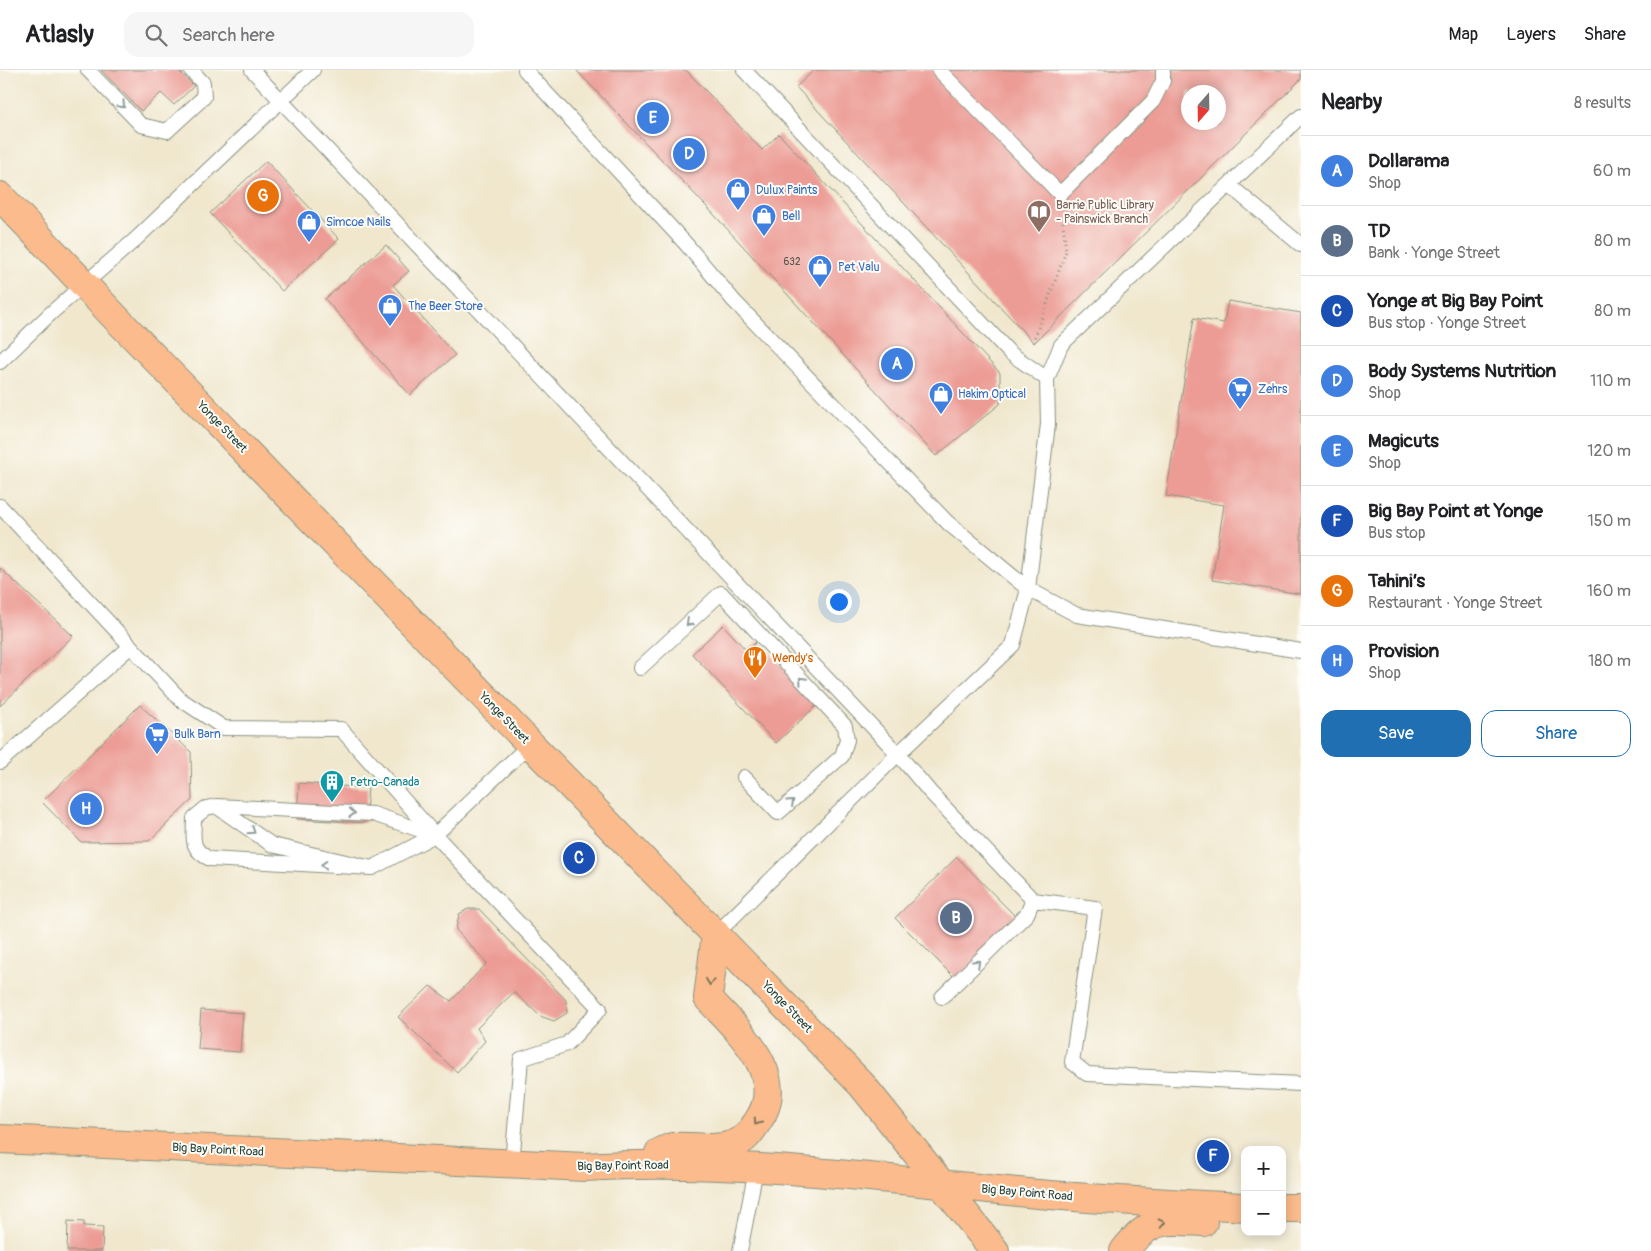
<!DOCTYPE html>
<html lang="en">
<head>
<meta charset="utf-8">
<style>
  :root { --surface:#fff; --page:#f6f6f6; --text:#202124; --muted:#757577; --line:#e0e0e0; --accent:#1f6fb2 }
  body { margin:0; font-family:Pangolin,sans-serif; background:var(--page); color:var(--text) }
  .controls { position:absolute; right:15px; bottom:15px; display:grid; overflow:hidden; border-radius:10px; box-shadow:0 2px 12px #0003 }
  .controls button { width:45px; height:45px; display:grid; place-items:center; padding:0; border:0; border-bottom:1px solid var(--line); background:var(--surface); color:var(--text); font:25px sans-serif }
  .compass { position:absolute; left:1181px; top:15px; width:45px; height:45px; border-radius:50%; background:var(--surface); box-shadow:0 2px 12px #0003; rotate:200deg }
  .you { position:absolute; left:838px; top:531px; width:18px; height:18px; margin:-12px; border:4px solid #fff; border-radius:50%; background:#1a73e8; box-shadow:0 0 0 8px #1a73e833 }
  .badge { display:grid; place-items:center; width:32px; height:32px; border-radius:50%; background:var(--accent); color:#fff; font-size:16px; font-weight:700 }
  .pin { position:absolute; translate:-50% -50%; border:2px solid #fff; box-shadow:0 1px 5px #0006 }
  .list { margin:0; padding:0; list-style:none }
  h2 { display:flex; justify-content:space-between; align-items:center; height:65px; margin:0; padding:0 20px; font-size:21px }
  h2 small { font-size:16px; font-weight:400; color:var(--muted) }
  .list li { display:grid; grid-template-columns:32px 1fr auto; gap:15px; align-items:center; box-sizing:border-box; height:70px; padding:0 20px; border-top:1px solid var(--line) }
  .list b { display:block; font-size:19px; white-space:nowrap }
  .list p { margin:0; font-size:16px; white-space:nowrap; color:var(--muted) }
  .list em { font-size:16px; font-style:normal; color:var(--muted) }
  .actions { display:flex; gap:10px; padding:15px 20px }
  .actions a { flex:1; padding:11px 0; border:1px solid var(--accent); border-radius:15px; text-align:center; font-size:18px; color:var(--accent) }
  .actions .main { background:var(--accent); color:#fff }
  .icon { flex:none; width:28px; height:28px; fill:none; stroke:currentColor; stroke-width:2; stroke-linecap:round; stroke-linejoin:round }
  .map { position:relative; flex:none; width:1301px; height:1181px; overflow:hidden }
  header { display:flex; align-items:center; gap:30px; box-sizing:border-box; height:70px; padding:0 25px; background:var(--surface); border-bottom:1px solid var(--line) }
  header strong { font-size:24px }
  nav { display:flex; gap:28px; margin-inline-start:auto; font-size:18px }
  .search { width:350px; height:45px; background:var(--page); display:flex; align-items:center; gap:12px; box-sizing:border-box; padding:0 18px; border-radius:15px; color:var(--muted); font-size:19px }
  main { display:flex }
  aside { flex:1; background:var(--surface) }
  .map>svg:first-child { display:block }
</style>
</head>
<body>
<header>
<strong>Atlasly</strong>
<div class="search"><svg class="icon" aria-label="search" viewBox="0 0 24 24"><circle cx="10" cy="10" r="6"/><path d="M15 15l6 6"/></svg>Search here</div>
<nav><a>Map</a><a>Layers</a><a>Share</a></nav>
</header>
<main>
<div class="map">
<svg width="1301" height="1181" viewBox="0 0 1301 1181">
  <rect width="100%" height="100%" fill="#fdfcf7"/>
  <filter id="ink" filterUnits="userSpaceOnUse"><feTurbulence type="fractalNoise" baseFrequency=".02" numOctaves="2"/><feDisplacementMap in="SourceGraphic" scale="10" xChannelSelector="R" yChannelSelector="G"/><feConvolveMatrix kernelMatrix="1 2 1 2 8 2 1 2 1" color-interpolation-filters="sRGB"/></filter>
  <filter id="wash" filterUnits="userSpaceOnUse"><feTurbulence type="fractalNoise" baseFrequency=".0096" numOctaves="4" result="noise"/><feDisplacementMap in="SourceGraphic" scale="20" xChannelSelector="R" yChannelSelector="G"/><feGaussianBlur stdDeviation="1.12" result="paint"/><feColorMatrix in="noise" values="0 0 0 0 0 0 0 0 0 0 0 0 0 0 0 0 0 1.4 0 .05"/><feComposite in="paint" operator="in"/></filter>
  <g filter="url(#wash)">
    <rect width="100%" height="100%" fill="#f0e7cd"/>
    <g id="blocks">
      <path fill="#ec9c95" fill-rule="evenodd" d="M101,0H178L194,16L174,35L161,23L141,41Z
        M576,0H686L762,80L779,64L1000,303V334L936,386L707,137Z
        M814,0H1301V9L1034,273L796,17ZM1188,22H1218V52H1188Z
        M266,91L339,169L282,221L210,143Z
        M386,175L409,201L393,215L455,285L410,325L325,229Z
        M1228,231L1301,243V524L1212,510L1224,435L1166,426L1194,248L1224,253Z
        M0,498L73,566L0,636Z
        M723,555L747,581L758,570L818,634L776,673L692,584Z
        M140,635L191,682L192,730L149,771L81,772L42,732Z
        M299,713L368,718L365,753L297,749Z
        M957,787L1017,848L956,909L895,848Z
        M468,839H479L566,930L567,943L554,951L540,946L514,922L477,958L485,971L457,1002L398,947L430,916L451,931L487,893L456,860L459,844Z
        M201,940L243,943L240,982L198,979Z
        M68,1151L84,1152V1156L103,1157L102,1181H67Z"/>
    </g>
  </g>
  <g filter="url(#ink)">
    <use href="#blocks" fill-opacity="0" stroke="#889280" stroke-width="1"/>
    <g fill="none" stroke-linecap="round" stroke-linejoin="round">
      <defs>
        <path id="service" d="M88,0L141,55L167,61L204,27L203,13L191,0
          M252,0L898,684L930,722L1033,830L1095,838L1072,992L1087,1004L1301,1014
          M525,0L686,174L734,231L948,453L1028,519L1077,545L1301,581
          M744,0L1010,283L1047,309
          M939,0L1060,124L1153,31L1163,11V0
          M1229,115L1301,175
          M0,292L50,244L137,168L313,0
          M0,436L180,629L224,658L341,659L435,765L530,674
          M640,598L721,523L845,656L847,670L842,686L778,743L744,707
          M0,692L130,577
          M216,736L373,744L435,765L600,939L567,974L521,989L512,1094
          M372,798L272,775L216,736L206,738L194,748C194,768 189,779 210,789L372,798L435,765
          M716,864L898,684L1013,575L1028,519L1048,354L1047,309L1061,275L1301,46
          M942,927L1027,844L1033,830
          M740,1181L756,1099"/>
        <path id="primary" d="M0,126L113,245L862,1015L995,1181
          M0,1069L585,1097C729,1088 876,1108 1018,1122C1094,1130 1169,1133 1245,1137
          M659,1083C663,1081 668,1078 673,1077C693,1075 715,1082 734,1074C746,1070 751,1061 758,1051C790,1005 736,959 708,928L716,864
          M1282,1138H1301
          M1124,1181C1151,1147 1163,1150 1203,1152"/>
      </defs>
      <use href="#service" stroke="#889280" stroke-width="16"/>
      <use href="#primary" stroke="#889280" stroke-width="30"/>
      <path stroke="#889280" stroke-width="3" stroke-dasharray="1 4" stroke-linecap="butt" d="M1033,272L1066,181L1062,144"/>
      <use href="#service" stroke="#fff" stroke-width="14"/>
      <use href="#primary" stroke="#fbbb8c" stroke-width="28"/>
    </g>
    <defs><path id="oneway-chevron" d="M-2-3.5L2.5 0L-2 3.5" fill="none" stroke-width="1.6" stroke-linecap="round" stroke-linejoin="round" transform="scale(1.25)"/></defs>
    <g stroke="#8f9e9a">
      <use href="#oneway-chevron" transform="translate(122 35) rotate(46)"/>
      <use href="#oneway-chevron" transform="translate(689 553) rotate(137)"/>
      <use href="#oneway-chevron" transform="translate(802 610) rotate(-133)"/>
      <use href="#oneway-chevron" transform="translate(791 732) rotate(-42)"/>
      <use href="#oneway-chevron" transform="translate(352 743) rotate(3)"/>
      <use href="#oneway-chevron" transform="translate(252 761) rotate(34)"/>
      <use href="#oneway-chevron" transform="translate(324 795) rotate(-177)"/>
      <use href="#oneway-chevron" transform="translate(977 893) rotate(-44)"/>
    </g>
    <g stroke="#82765c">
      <use href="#oneway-chevron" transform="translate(710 912) rotate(98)"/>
      <use href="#oneway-chevron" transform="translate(757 1052) rotate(125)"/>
      <use href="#oneway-chevron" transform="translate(1162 1153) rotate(-13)"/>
    </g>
  </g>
  <defs>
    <symbol id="shop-pin" viewBox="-11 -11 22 30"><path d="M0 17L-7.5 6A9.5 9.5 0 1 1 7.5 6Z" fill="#3f7fe0" stroke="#fdfcf7"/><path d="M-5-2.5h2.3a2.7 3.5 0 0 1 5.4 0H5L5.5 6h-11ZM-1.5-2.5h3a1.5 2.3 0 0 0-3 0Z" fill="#fff"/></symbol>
    <symbol id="library-pin" viewBox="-11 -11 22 30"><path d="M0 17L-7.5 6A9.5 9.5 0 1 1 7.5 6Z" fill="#8d6e63" stroke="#fdfcf7"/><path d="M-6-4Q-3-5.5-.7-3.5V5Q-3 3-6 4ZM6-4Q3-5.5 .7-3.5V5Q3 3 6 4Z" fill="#fff"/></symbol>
    <symbol id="supermarket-pin" viewBox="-11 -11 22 30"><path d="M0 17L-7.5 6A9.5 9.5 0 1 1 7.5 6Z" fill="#3f7fe0" stroke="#fdfcf7"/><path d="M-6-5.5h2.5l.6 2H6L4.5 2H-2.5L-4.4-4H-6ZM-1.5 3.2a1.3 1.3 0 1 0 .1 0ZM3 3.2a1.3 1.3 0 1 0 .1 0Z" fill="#fff"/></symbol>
    <symbol id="restaurant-pin" viewBox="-11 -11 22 30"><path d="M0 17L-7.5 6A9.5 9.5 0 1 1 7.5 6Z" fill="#e8710a" stroke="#fdfcf7"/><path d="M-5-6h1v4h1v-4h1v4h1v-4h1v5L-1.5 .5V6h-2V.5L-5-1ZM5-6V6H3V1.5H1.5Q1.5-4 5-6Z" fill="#fff"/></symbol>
    <symbol id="building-pin" viewBox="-11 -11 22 30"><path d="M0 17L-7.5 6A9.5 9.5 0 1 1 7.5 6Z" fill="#0f9aa8" stroke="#fdfcf7"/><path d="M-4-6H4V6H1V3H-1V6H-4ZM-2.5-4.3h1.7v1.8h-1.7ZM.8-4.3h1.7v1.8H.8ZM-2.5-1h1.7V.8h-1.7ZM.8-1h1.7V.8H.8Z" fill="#fff"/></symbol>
  </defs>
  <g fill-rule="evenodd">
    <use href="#shop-pin" x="724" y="106" width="28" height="38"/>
    <use href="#library-pin" x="1025" y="128" width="28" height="38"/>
    <use href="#shop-pin" x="750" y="132" width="28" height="38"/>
    <use href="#shop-pin" x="295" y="138" width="28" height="38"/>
    <use href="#shop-pin" x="806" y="183" width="28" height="38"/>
    <use href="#shop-pin" x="376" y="222" width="28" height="38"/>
    <use href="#supermarket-pin" x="1226" y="305" width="28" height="38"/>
    <use href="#shop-pin" x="927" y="310" width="28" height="38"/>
    <use href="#restaurant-pin" x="741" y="574" width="28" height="38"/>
    <use href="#supermarket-pin" x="143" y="650" width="28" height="38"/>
    <use href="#building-pin" x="318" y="698" width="28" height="38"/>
  </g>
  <g text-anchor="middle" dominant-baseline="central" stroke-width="4" stroke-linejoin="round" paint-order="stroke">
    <g font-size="10" fill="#52554c">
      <text x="792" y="192">632</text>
    </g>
    <g font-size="12" fill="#366cbe" stroke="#fdfcf7" text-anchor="start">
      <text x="756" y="120">Dulux Paints</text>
      <text x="782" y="146">Bell</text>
      <text x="326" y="152">Simcoe Nails</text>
      <text x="838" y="197">Pet Valu</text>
      <text x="408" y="236">The Beer Store</text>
      <text x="1258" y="319">Zehrs</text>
      <text x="958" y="324">Hakim Optical</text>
      <text x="174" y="664">Bulk Barn</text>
    </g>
    <g font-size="12" fill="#785e54" stroke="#fdfcf7" text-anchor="start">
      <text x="1056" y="135">Barrie Public Library<tspan x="1056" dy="14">- Painswick Branch</tspan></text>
    </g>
    <g font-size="12" fill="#1f3d34" stroke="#fdfcf7">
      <text transform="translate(222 357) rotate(46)">Yonge Street</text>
      <text transform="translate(504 648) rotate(46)">Yonge Street</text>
      <text transform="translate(787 937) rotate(46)">Yonge Street</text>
      <text transform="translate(218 1080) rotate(3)">Big Bay Point Road</text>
      <text transform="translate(623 1096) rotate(-1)">Big Bay Point Road</text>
      <text transform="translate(1027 1123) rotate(5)">Big Bay Point Road</text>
    </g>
    <g font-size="12" fill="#c56008" stroke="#fdfcf7" text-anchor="start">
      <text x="772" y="588">Wendy's</text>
    </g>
    <g font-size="12" fill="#0d838f" stroke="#fdfcf7" text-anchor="start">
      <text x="350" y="712">Petro-Canada</text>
    </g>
  </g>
</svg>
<div class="controls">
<button>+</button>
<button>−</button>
</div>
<svg class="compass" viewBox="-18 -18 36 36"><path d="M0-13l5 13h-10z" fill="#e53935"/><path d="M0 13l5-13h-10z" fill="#757577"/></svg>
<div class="you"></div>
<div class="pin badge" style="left:897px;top:294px;background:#3f7fe0">A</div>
<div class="pin badge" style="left:956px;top:848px;background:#5c6f8a">B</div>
<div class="pin badge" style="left:579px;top:788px;background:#1a4fb4">C</div>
<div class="pin badge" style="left:689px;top:84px;background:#3f7fe0">D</div>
<div class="pin badge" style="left:653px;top:48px;background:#3f7fe0">E</div>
<div class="pin badge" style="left:1213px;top:1086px;background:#1a4fb4">F</div>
<div class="pin badge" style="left:263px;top:126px;background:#e8710a">G</div>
<div class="pin badge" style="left:86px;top:739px;background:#3f7fe0">H</div>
</div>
<aside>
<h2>Nearby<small>8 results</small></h2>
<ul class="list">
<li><span class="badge" style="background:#3f7fe0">A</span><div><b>Dollarama</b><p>Shop</p></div><em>60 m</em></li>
<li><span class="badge" style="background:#5c6f8a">B</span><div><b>TD</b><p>Bank · Yonge Street</p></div><em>80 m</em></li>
<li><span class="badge" style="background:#1a4fb4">C</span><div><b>Yonge at Big Bay Point</b><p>Bus stop · Yonge Street</p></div><em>80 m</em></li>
<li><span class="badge" style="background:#3f7fe0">D</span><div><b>Body Systems Nutrition</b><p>Shop</p></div><em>110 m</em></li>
<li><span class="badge" style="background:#3f7fe0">E</span><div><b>Magicuts</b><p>Shop</p></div><em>120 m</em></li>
<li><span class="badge" style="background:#1a4fb4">F</span><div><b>Big Bay Point at Yonge</b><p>Bus stop</p></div><em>150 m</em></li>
<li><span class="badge" style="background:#e8710a">G</span><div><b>Tahini’s</b><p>Restaurant · Yonge Street</p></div><em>160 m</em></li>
<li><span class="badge" style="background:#3f7fe0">H</span><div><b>Provision</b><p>Shop</p></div><em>180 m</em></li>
</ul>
<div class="actions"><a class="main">Save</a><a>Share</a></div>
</aside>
</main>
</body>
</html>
